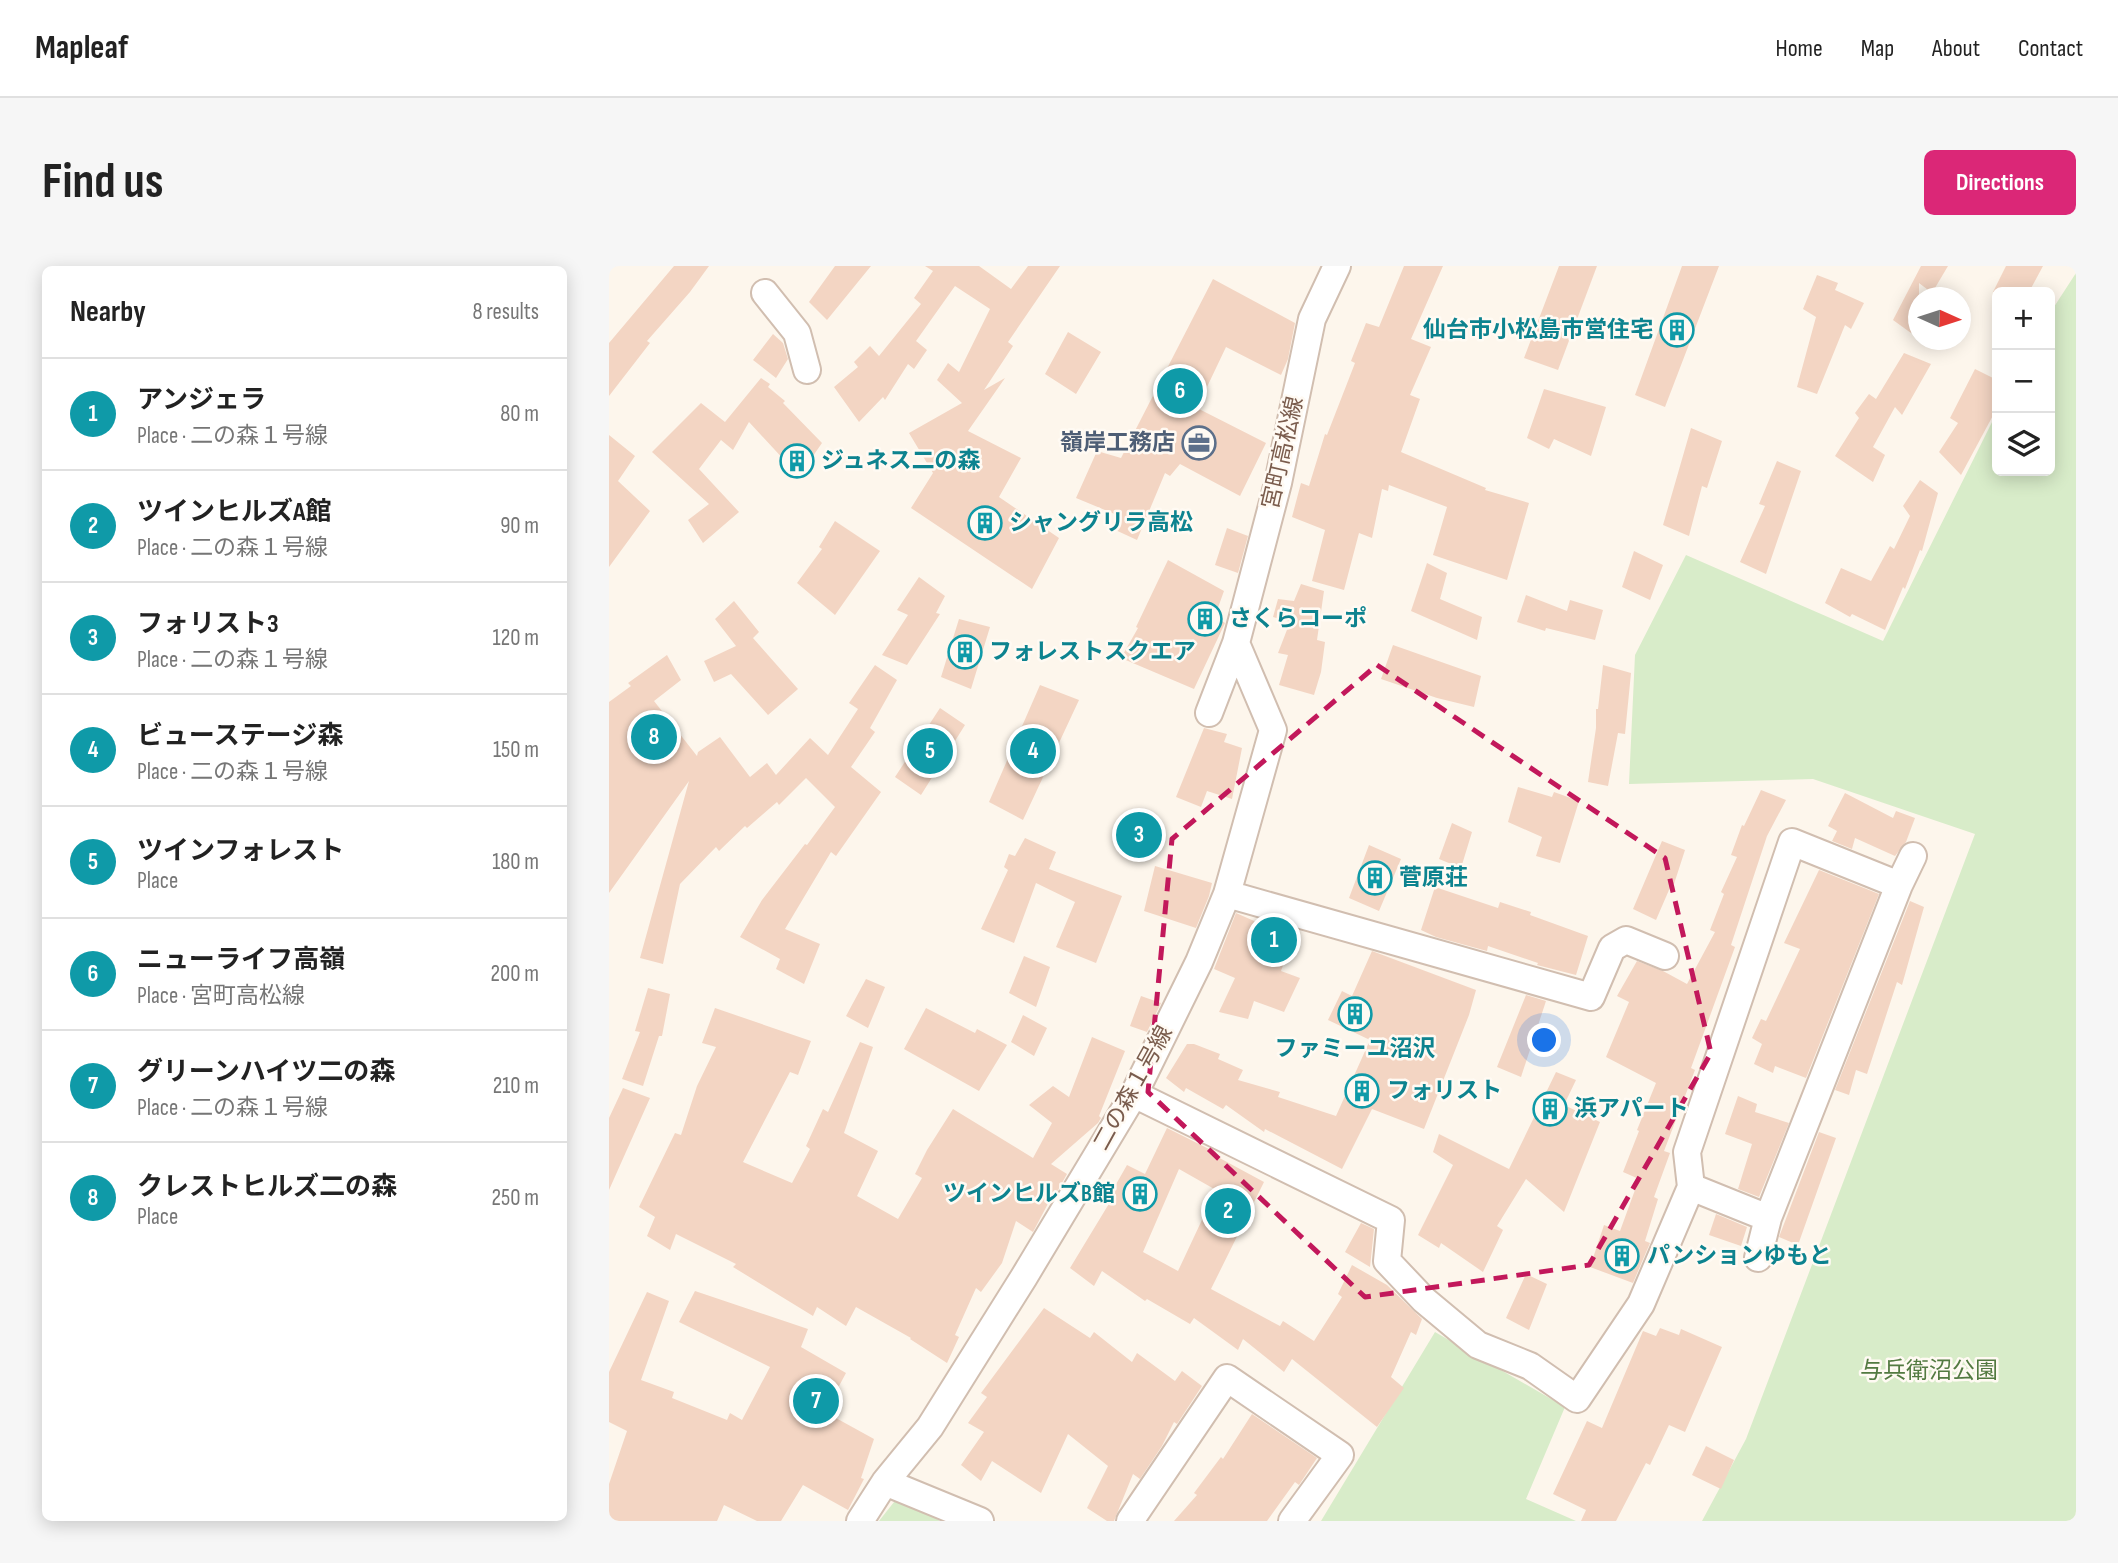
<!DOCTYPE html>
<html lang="en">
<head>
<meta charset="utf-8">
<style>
  :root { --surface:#fff; --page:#f6f6f6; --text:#222; --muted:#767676; --line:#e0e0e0; --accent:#db2777 }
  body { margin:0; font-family:"Sofia Sans Condensed","Noto Sans JP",sans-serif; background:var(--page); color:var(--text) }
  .controls { position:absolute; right:21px; top:21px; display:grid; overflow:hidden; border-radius:10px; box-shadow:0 4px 18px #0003 }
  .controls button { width:63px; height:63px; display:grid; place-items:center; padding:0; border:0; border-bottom:2px solid var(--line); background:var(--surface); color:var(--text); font:35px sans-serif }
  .compass { position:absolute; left:1299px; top:21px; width:63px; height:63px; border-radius:50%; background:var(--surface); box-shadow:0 4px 18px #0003; rotate:93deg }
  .you { position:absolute; left:936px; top:775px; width:24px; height:24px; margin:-18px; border:5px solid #fff; border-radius:50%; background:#1a73e8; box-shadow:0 0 0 10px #1a73e833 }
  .badge { display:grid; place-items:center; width:46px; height:46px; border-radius:50%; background:var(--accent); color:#fff; font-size:23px; font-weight:700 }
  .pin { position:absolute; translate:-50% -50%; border:4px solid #fff; box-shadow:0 2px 7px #0006 }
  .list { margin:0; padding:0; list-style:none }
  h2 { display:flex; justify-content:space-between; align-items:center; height:91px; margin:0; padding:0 28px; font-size:30px }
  h2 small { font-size:23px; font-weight:400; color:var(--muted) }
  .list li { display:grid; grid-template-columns:46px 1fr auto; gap:21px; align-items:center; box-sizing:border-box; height:112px; padding:0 28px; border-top:2px solid var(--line) }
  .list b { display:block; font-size:26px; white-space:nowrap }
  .list p { margin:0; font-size:23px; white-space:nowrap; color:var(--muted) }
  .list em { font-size:23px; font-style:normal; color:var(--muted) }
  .icon { flex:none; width:38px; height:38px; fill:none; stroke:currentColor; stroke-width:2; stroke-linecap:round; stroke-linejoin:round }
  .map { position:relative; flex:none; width:1467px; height:1255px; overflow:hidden; border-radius:10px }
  header { display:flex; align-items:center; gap:42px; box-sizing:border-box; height:98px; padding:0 35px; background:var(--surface); border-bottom:2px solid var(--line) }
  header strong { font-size:33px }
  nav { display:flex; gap:38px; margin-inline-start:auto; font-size:24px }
  .intro { display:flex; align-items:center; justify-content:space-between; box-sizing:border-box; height:168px; padding:0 42px }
  h1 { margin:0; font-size:49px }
  .button { padding:18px 32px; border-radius:10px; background:var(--accent); color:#fff; font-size:24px; font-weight:700 }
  main { display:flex; gap:42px; padding:0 42px }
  aside { flex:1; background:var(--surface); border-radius:10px; box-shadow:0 4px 18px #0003 }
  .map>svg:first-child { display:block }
</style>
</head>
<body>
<header>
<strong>Mapleaf</strong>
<nav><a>Home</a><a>Map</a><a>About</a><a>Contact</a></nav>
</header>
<div class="intro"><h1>Find us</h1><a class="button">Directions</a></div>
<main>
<aside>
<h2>Nearby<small>8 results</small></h2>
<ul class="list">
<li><span class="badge" style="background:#0f9aa8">1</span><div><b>アンジェラ</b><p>Place · 二の森１号線</p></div><em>80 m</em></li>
<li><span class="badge" style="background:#0f9aa8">2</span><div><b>ツインヒルズA館</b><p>Place · 二の森１号線</p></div><em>90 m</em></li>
<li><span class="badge" style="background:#0f9aa8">3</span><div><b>フォリスト3</b><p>Place · 二の森１号線</p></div><em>120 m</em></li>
<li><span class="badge" style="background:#0f9aa8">4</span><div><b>ビューステージ森</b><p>Place · 二の森１号線</p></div><em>150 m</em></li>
<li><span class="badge" style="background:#0f9aa8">5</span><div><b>ツインフォレスト</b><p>Place</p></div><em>180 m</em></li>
<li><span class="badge" style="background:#0f9aa8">6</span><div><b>ニューライフ高嶺</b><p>Place · 宮町高松線</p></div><em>200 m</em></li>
<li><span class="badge" style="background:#0f9aa8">7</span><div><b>グリーンハイツ二の森</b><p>Place · 二の森１号線</p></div><em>210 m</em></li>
<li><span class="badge" style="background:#0f9aa8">8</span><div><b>クレストヒルズ二の森</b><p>Place</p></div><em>250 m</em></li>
</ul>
</aside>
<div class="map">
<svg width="1467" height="1255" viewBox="0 0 1467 1255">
  <rect width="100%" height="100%" fill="#fdf6ec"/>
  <path fill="#d8ecc9" d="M1467,7V1255H1093L1137,1173L1366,568L1204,513L1020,518L1026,389L1077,289L1274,375L1388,146V205H1441V47Z
    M826,1066L956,1141L917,1233L967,1255H712Z
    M289,1231L331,1255H270Z"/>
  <path fill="#f3d5c3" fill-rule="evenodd" d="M65,0H100L81,26L38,75L41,77L0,130V77Z
    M226,0H262L218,54L200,36Z
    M316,0H370L402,23L419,0H451L399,76L404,80L375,124L396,112L359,165L412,192L390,231L450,272L423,323L302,242L324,207L300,167L353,137L328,114L339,97L350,106L381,43L346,20L307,75L318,84L305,103L299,98L276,134L274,131L250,156L225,121L249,101L245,96L261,80L270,90L312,38L305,32L324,5Z
    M795,0H834L802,73L822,81L801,129L811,133L792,186L877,222L876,224L920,237L898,314L824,289L838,241L780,219L779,225L773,223L763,272L750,267L735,324L703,315L716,264L683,251L692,217L700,220L716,168L718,169L746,97L742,95L757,57L770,61Z
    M950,0H988L949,104L915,92Z
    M1073,0H1110L1056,141L1026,129Z
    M1312,0H1339L1323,27L1310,17V53L1302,67L1284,54Z
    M1397,0H1434L1420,26H1384Z
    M1208,9L1229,17L1226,24L1255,37L1242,63L1236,59L1208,128L1188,121L1207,51L1194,43Z
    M604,13L686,57L679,93L672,109L617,81L588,142L657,177L631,230L571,198L561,210L556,207L528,274L502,262L508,249L467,232L488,185L512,192Z
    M459,66L492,86L467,128L436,108Z
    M164,68L174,77L179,93L167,112L144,94Z
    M1295,87L1322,98L1293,149L1286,141L1264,181L1276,189L1264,216L1226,190L1250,152L1246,147L1260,128L1267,133Z
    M1366,103L1388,114V142L1352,209L1330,186L1349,157L1341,152Z
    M152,112L161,118L159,121L176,135L174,137L213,177L190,210L140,156L124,184L112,174L90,203L130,246L94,277L79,254L100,238L43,186L92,137L116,156Z
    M935,123L997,141L982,190L945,173L940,183L918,172Z
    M1082,162L1113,175L1098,222L1093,220L1080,270L1054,259Z
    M0,169L26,190L9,215L41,245L0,301Z
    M1168,195L1192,205L1157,308L1131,296L1156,240L1150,238Z
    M1311,214L1329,227L1313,285L1311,284L1296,323L1294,321L1276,364L1243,348L1241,351L1216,337L1232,302L1262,315L1281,280L1285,283L1301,250L1294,240Z
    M226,255L271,285L226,349L188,317L213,283L210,281Z
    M618,262L639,270L629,307L606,299Z
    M1025,285L1054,299L1041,334L1013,321Z
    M559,294L615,325L606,350L616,357L585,423L512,392L529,362L527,361Z
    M818,297L838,307L831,333L873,351L868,374L802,345Z
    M310,311L336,330L327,347L331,348L298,399L273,389L299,349L288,344Z
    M692,318L715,325L708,374L716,376L712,406L705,429L670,419L679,389L669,387L681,356L664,351L669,333L685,335Z
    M917,329L958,345L961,334L994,344L986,374L937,362L936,365L908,356Z
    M125,335L150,366L144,372L189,423L159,449L122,408L105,416L95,395L127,380L106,353Z
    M350,353L381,361L362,423L332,411Z
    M784,379L872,410L865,441L828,432L772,413Z
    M58,389L72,414L45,435L88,490L89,486L111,471L141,511L158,497L167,509L201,472L219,489L249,443L240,437L266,399L288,414L261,462L266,466L242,501L272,526L227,590L222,586L176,663L211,678L195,718L167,703L171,693L131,671L153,634L196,578L198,579L226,541L197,512L170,539L168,536L138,562L136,560L110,585L107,581L71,618L54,698L31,692L80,515L0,627V436L22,420L19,417Z
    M994,399L1022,407L1016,468L1009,467L999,520L979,516L987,462V443H989Z
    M431,419L470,434L414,554L380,536Z
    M331,442L356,459L312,529L286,511Z
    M595,462L618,468L615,476L633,482L623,533L598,525L592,541L567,531Z
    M909,521L943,531L945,526L970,535L951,597L927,590L933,571L899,556Z
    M1152,524L1177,534L1158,570L1122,679L1126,681L1082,802L1086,804L1055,885L1061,887L1045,931L1049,933L1036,975L1041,977L1024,1017L981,1001L995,959L1011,965L1030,913L1014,906L1030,865L1028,864L1047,817L997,791L1020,736L1008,730L1028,695L1054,705L1078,718L1106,666L1101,664L1115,628L1112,626L1128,591L1122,589L1133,559L1135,560Z
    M1236,527L1284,552L1287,545L1306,552L1297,576L1286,590L1246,572L1243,583L1223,575L1228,565L1219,560Z
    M522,543L550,552L537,595L509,586Z
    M843,557L863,566L852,602L830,593Z
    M416,572L447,586L440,603L513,630L487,697L447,681L466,636L427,617L405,677L372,663L399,604L395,601L400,588L406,590Z
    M1053,575L1076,584L1065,618L1063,617L1047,654L1024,643Z
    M760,579L792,593L770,645L740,632Z
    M546,600L603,617L600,630L587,662L535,645Z
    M1210,604L1270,628L1197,812L1166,800L1164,807L1145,798L1153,778L1143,772L1152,753L1157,755L1191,683L1175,677Z
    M826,621L889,642L891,636L922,646L921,649L979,670L967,709L928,699L929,697L879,680L878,685L827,671L812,664Z
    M1301,635L1315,641L1293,719L1288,716L1258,808L1247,804L1240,829L1226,824Z
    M627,647L652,658L653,654L687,664L672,705L691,712L675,746L645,735L639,753L610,746L626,712L605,703Z
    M763,685L867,724L860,749L815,863L763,843L733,903L656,863L655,866L617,839L614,843L577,822L575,826L557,812L578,778H585L611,788L609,793L634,804L629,814L671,826L669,831L727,850L761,774L719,754L733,725L743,730Z
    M415,690L441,701L427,741L400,727Z
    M257,713L276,721L259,762L237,750Z
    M39,722L61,728L53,770H50L34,820L13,813L31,766L26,765Z
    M917,729L937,735L912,811L888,801Z
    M532,730L552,737L538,766L521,760Z
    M106,742L202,775L189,809L181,806L134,896L183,917L201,883L197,880L214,843L219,846L251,776L264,781L235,867L269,885L248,930L289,953L313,912L306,908L318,884L344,843L424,892L443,857L420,839L444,820L460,831L483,771L516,785L490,850L492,852L489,857L442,898L458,908L444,933L442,932L424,966L407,955L393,997L372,1026L367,1022L346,1069L350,1071L338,1097L301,1073L302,1072L247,1041L237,1060L208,1041L204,1050L124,1001L127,998L67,968L61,984L38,970L46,951L30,941L66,867L72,869L88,820L107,781L93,777Z
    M317,742L366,767L368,763L398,779L370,825L295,783Z
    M414,749L438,762L425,790L402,776Z
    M947,806L967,814L955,839L991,856L955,946L917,913L888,960L894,964L874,1006L832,977L830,982L809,969L844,899L824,886L830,868L900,903Z
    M14,822L41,832L0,924V852Z
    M1129,830L1148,838L1146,846L1180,857L1150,931L1129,923L1143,878L1116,868Z
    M558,862L598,882L607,886L605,889L655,916L602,1023L671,1060L674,1055L705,1075L733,1031L729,1028L743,999L778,1019L813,1053L807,1069L802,1066L782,1111L795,1122L768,1161L683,1093L675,1106L634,1073L629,1084L585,1052L581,1058L538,1033L536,1035L493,1005L485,1020L461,1002L501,936L498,934L518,899L536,908ZM570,903L607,924L569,1005L534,986Z
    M1210,866L1227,872L1189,979L1170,971Z
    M1107,948L1138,961L1132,980L1100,969Z
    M752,957L765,963L761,1001L736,986Z
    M917,1008L938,1018L920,1064L897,1052Z
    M86,1025L199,1063L192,1081L237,1107L216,1146L265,1173L252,1212L255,1213L239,1244L194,1219L172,1255H148L115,1239L108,1255H0V1218L18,1165L0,1156V1106L38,1026L60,1035L32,1114L65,1126L63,1132L118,1154L121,1147L133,1154L161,1101L70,1056Z
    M435,1042L481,1072L485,1066L523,1096L528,1087L566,1115L573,1105L593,1120L568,1158L565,1156L553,1180L531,1213L524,1208L505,1255H498L478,1242L499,1200L459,1168L432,1227L383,1195L372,1215L352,1199L375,1166L359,1157L378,1131L372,1127Z
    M1051,1062L1070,1069L1072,1063L1113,1081L1076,1166L1060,1159L1041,1199L1037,1197L1007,1255H972L977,1244L944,1228L978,1155L993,1162L1034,1065L1047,1070Z
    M643,1148L708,1192L690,1219L686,1216L658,1255H565L588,1229L585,1227L612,1191L614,1193Z
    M1097,1180L1125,1194L1112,1223L1083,1209Z"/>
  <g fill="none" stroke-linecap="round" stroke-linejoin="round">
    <defs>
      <path id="minor" d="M156,27L188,67L198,104
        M600,447L627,377L669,217L703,53L728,0
        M1290,619L1304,590
        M618,628L982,731L1003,682L1017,674L1056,690
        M525,828L782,954L778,995L815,1034L869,1079L921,1100L968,1133L1032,1038L1082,921L1078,886L1183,576L1290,619L1159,952L1082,921
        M1149,992L1159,952
        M276,1216L371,1255
        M251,1255L276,1216L321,1161L415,1011L525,828L590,696L618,628L664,464L627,377
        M521,1255L618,1112L731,1189L683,1255"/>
    </defs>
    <use href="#minor" stroke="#d1beb0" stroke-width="30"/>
    <use href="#minor" stroke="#fff" stroke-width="26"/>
  </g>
  <path fill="none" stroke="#c2185b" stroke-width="5" stroke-dasharray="14 9" stroke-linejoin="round" d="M768,399L1056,592L1102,787L980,999L756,1031L539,826L563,573Z"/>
  <defs>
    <symbol id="building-ring" viewBox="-11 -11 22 22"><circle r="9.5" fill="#fffaf3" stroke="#0f9aa8" stroke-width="1.5"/><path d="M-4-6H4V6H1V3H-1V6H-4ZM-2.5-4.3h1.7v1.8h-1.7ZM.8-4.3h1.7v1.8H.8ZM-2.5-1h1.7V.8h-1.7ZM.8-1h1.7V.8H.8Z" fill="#0f9aa8"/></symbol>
    <symbol id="office-ring" viewBox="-11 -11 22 22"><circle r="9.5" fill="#fffaf3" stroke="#5c6f8a" stroke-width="1.5"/><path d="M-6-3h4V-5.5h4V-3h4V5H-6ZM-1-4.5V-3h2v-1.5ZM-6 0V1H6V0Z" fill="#5c6f8a"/></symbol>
  </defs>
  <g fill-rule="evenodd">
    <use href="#building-ring" x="1049" y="45" width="38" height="38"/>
    <use href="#office-ring" x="571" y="158" width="38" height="38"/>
    <use href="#building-ring" x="169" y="176" width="38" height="38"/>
    <use href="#building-ring" x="357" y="238" width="38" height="38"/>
    <use href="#building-ring" x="577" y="334" width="38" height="38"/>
    <use href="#building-ring" x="337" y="367" width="38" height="38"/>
    <use href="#building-ring" x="747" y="593" width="38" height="38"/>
    <use href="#building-ring" x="727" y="729" width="38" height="38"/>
    <use href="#building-ring" x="734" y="806" width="38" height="38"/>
    <use href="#building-ring" x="922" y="824" width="38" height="38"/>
    <use href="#building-ring" x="512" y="909" width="38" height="38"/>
    <use href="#building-ring" x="994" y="971" width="38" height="38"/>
  </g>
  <g text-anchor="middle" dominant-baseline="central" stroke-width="5" stroke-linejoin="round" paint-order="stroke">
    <g font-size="23" font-weight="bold" fill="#0d838f" stroke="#fffaf3" text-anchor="start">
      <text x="1044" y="64" text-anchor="end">仙台市小松島市営住宅</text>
      <text x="212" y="195">ジュネス二の森</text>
      <text x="400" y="257">シャングリラ高松</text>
      <text x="620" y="353">さくらコーポ</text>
      <text x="380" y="386">フォレストスクエア</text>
      <text x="790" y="612">菅原荘</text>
      <text x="746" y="783" text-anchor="middle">ファミーユ沼沢</text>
      <text x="778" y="825">フォリスト</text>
      <text x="965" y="843">浜アパート</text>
      <text x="506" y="928" text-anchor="end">ツインヒルズB館</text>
      <text x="1038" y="990">パンションゆもと</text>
    </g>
    <g font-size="23" font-weight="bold" fill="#4e5e75" stroke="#fffaf3" text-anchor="end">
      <text x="566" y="177">嶺岸工務店</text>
    </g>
    <g font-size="23" fill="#7a5c4d" stroke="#fffaf3">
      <text transform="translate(674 187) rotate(-77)">宮町高松線</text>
      <text transform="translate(524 822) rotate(-61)">二の森１号線</text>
    </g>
    <g font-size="23" fill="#537a41" stroke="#fffaf3">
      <text x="1320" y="1105">与兵衛沼公園</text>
    </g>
  </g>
</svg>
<div class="controls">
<button>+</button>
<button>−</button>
<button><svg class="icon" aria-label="layers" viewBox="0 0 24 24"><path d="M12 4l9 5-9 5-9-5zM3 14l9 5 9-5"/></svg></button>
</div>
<svg class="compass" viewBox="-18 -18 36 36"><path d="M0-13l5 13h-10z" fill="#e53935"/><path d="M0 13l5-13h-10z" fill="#767676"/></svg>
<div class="you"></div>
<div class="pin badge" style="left:665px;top:674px;background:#0f9aa8">1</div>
<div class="pin badge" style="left:619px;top:945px;background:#0f9aa8">2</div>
<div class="pin badge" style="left:530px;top:569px;background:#0f9aa8">3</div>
<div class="pin badge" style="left:424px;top:485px;background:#0f9aa8">4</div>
<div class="pin badge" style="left:321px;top:485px;background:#0f9aa8">5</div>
<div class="pin badge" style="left:571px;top:125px;background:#0f9aa8">6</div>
<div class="pin badge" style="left:207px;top:1135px;background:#0f9aa8">7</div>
<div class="pin badge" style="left:45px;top:471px;background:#0f9aa8">8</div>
</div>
</main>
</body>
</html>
